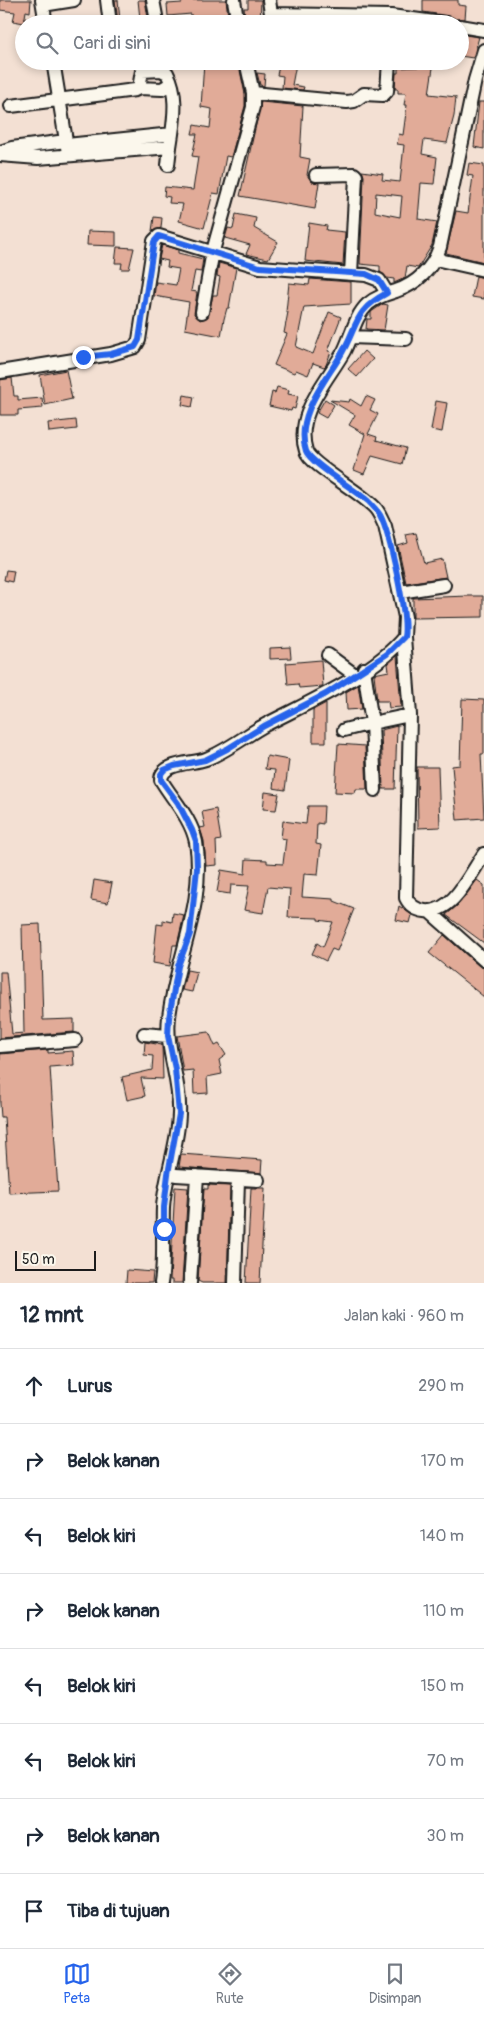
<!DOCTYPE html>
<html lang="id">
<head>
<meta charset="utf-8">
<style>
  :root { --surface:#fff; --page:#f2f2f3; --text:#1f2937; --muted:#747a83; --line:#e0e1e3; --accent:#2563eb }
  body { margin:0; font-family:Pangolin,sans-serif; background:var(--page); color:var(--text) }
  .scale { position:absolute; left:15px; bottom:12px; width:81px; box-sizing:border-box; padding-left:5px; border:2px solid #1c1c1c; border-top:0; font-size:14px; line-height:18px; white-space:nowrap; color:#1c1c1c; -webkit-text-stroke:4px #fbf7ec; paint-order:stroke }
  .stop { position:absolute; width:15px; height:15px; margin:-11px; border:4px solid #2563eb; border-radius:50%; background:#fff }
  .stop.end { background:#2563eb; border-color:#fff; box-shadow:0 1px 5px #0008 }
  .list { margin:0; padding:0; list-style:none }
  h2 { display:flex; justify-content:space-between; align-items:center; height:65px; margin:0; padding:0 20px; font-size:21px }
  h2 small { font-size:16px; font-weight:400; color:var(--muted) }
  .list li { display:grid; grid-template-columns:32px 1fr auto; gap:15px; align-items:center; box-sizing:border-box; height:75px; padding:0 20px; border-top:1px solid var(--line) }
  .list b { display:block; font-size:19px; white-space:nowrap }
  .list em { font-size:16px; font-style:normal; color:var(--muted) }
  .icon { flex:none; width:28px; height:28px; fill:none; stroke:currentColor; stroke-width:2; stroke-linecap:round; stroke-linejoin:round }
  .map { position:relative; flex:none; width:484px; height:1283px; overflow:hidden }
  .search { position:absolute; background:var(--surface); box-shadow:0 2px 8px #0003; left:15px; right:15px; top:15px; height:55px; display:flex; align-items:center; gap:12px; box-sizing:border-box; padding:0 18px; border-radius:28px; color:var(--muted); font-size:19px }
  .sheet { height:665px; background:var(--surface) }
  nav { display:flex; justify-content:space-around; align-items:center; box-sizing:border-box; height:70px; border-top:1px solid var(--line); background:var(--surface); font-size:14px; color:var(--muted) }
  nav a { display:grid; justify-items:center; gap:2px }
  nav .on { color:var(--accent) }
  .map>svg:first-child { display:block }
</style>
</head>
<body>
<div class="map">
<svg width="484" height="1283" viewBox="0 0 484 1283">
  <rect width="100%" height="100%" fill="#f3e0d3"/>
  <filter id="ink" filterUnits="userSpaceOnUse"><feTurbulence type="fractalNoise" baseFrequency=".02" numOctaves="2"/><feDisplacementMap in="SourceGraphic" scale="10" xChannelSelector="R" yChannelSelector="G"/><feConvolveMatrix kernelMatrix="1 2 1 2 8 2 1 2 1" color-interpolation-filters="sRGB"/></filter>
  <g filter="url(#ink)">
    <path fill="#e1ab98" stroke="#1c1c1c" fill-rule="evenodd" d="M0,0H31L30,12L26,11L24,23L13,21L15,12L0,10Z
      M115,0H118L120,20L118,21Z
      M138,0H145L148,18L140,19Z
      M182,0H226L229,24H192L191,14L168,16L167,4L182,3Z
      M248,0H261L260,24H246L244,8H248Z
      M423,0H458V5L466,6L465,19H456L450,16L423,12Z
      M465,35L479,37L473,58L460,56V43Z
      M228,61H238L245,94V106L231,157L226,156L219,194L213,193L204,228L179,221L183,204L169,203L170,197L164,196L165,187L193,190L198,157L192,156L197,134H192L194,125L210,128L212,109L201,107L204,62L229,64Z
      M280,61L296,64L292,85L304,87L303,90L282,88L283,76L277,75Z
      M420,61H434L429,94L456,97L454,116L447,143L424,140L422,154L437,157L434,184L421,183L418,219L437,222L432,245L418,268L407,266L405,278L394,283V279L387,278L380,272V266L360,264L364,176L362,171L383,174L382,180L400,182L404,145L397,144L399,134L403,135L407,105H404L406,93H398V89H395L396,73H398V68L419,67ZM376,193L402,196L400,217L375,212Z
      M257,73L265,74L264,86L260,85Z
      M261,102L303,106L300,157L310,159L307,175L312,182L319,183L315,209L240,196Z
      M479,102H484V149L474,147Z
      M469,163L484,165V262L446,253L456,211L468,213L473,176L467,175Z
      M236,214L256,218L254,228L278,242L268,259L246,254L250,245L225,238L228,228L233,229Z
      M154,217L162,218L161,228L152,231Z
      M309,223L327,226L326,230L345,232L343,265L305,261Z
      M88,231L116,232V246L87,245Z
      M162,245L178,250V253L203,259L201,272L195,271L191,291L197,292L194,314L200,320L208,317L213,295H217L220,277L217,276L219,263L236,268L229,308H227L224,319L221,336L185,329L189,302L154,296L156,282L176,285L179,269L167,267L168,261L159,259Z
      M117,247L134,248L129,269H121L122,263H115Z
      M476,276L484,278V299L472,297Z
      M310,279L351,282V304L304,307L296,347L313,354L329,312L341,317L328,351L331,352L326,365L324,367L313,363L308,375L296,370L294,373L274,365L287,334L284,333L288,312H286L289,283L309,285Z
      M383,304L388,305L384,330L366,329L367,319H371V312Z
      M364,351L373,359L357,377L348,369Z
      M66,370L72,399L45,405L40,375Z
      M12,378L14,396H18V400L42,398L43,408L18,410V415H0V380Z
      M277,387L289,390L288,394L298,396L295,409L292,408L291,411L269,406L272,392L275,393Z
      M184,395L194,397L192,407L182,405Z
      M366,396L375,400L370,410L378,414L368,434L377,437L376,440L406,448L402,464L372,456L364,474L354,470L365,434L349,425L355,415L330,400L349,402L350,399L361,406Z
      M325,399L334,405L326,418L317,413Z
      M436,401L447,403L442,432L431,430Z
      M76,420L77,429L49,432L48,423Z
      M416,533L424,563L442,559L446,577L406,583L398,546L408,543L406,535Z
      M6,570L14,571L12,582L4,580Z
      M469,596H483V617L413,618V598Z
      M290,647L291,658L270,659V648Z
      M397,656L401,707L389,708L388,701H377L374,674L389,671L388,664Z
      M321,660L323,686L299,688L298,684L288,685L286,663Z
      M358,685L362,709L347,710L346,692Z
      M462,699L484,700V754H481L484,818L457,820L452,766L460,765Z
      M326,703V742H313V710Z
      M397,726L395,789H383L381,730Z
      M338,744L365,746L367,789H356L355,793L335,792Z
      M267,756L289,760L285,790L273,788L275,770L265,769Z
      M417,767H438L440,827L418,828Z
      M265,792L279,794L276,810L263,809Z
      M308,806H324L323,824L317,823L316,844L321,845L318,875L304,874L302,897L334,899V901L354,909L337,951L332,949L326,961L312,954L317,943L323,947L333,922L318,920V918L288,917L290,889L268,887L263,913L244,910L249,886L231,885L230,894L217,892L221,870L245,874L246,859L267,860V863L283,864L286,839L281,838L283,821L306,824Z
      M216,809L221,840L216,841L217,865L206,866L204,841L200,828L205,827L202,812Z
      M94,880L112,883L108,903L91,900Z
      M477,880L484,885V943L446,915L458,905Z
      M399,906L412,915L410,923L396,920Z
      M173,913L184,915L177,945H173L170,966L153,963L157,924L163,925V920L172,922Z
      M40,924L43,1020L74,1019V1032L0,1038V972H6L12,1034L24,1033L22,925Z
      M444,935L479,966L484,968V997L429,953Z
      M187,970L197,972L192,992L182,990Z
      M209,1032L215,1046L219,1044L226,1055L219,1060L222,1074L207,1077L208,1093L194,1094L193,1070L183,1071L177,1036Z
      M145,1042L162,1045L163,1079L141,1078L145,1096L127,1100L122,1077L152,1070L153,1056L144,1055Z
      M48,1050V1053L73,1051L74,1065L50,1067L58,1191L9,1193L4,1117H1L0,1104V1054Z
      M181,1154L262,1160L261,1173L179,1167Z
      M208,1185L230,1186L227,1283H202L198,1281L204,1189H208Z
      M175,1187L188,1188L182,1283H172V1280H170Z
      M251,1188H265L260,1283H246Z
      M127,1270L153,1272L152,1283H126Z"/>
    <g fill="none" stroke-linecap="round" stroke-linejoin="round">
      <defs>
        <path id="minor" d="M42,0L46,24
          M107,0L110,24
          M153,0L156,16
          M234,0L238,24
          M269,0L271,14L391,16L449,24
          M43,5L74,0
          M460,26L484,30
          M53,61L68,153
          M139,88L162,89L170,84
          M253,93L347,102L354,101L364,94L383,95L387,91L389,61
          M11,106L135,90L139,88L142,71L161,70L167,73C177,92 175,113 172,134
          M0,152L12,148L66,141
          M0,155L38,158L170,147L172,134L67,145
          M168,165L170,147
          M316,175L354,174L356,176L351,274
          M435,259L484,270
          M202,312L213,251L253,107V93L246,61
          M350,337L406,339
          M0,372L111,354L135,347L139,340L154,241L159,236L260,267L366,275L379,280L387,293
          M400,592L444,585
          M404,637L410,715
          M328,655L355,675
          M344,730L372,723L364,669
          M375,790L372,723L410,715L406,898C410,906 416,910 425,911C453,914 470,874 484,854
          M429,911L484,960
          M144,1034L168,1036
          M0,1046L75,1040
          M176,1175L258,1180
          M161,1283C165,1258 162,1233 163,1207C165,1176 178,1146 179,1114C181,1081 165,1050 169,1017C176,958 206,903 196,842C191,818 173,800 161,780C161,762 193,764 206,759C227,751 245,736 265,725C307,703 374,674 404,637L405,617L385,526C382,520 380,514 376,509C363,493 310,465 306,451C294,414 328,380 344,351C352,335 355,316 368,304C376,297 386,294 396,291C417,284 433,268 440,247L475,80L484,50
          M190,1283L197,1176
          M235,1283L238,1179"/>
      </defs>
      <use href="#minor" stroke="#1c1c1c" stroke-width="16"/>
      <use href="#minor" stroke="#fbf7ec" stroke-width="12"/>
    </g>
  </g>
  <g fill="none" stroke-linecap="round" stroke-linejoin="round" filter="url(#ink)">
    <path stroke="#2563eb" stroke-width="6" d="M83,357L111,354L135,347L139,340L154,242L159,236L260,267L366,274L379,280L387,293C351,312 359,327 339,358C323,384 295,418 306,451C310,463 356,490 368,501C372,505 377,510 380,515C390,534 408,617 404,637L387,654L326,694L264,726L227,749L205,760L174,766L164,770L161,774V780L178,803L192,830L196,841L197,869L190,934L178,966L169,1018L168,1036L175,1069L179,1114L168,1174L164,1207V1229"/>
  </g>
</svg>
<div class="scale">50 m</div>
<div class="stop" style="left:164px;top:1229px"></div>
<div class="stop end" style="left:83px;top:357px"></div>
<div class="search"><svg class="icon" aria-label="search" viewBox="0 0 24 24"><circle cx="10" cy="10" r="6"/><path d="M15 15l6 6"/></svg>Cari di sini</div>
</div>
<section class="sheet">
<h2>12 mnt<small>Jalan kaki · 960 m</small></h2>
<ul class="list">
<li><svg class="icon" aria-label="ahead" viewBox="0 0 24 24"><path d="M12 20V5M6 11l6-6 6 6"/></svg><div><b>Lurus</b></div><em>290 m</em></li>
<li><svg class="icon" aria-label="right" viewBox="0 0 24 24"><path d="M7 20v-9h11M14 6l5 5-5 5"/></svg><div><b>Belok kanan</b></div><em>170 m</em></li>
<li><svg class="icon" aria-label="left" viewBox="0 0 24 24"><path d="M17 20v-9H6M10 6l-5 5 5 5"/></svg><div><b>Belok kiri</b></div><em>140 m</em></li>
<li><svg class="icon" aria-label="right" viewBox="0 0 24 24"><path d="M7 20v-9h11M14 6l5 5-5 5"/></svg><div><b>Belok kanan</b></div><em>110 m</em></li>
<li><svg class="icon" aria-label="left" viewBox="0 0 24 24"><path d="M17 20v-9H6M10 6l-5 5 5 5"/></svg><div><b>Belok kiri</b></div><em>150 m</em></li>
<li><svg class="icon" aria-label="left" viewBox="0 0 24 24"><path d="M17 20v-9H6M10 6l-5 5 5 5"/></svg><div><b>Belok kiri</b></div><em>70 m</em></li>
<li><svg class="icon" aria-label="right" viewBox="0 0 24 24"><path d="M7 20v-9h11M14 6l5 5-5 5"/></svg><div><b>Belok kanan</b></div><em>30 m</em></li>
<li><svg class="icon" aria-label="arrive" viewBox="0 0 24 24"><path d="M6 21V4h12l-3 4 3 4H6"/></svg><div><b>Tiba di tujuan</b></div></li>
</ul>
</section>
<nav>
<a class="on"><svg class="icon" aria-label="map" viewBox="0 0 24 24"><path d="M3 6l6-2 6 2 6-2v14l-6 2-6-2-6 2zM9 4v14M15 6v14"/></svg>Peta</a>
<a><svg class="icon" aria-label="directions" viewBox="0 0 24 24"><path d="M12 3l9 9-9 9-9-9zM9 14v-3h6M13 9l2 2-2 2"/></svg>Rute</a>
<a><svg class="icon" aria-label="saved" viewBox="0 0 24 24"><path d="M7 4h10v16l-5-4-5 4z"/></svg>Disimpan</a>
</nav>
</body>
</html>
